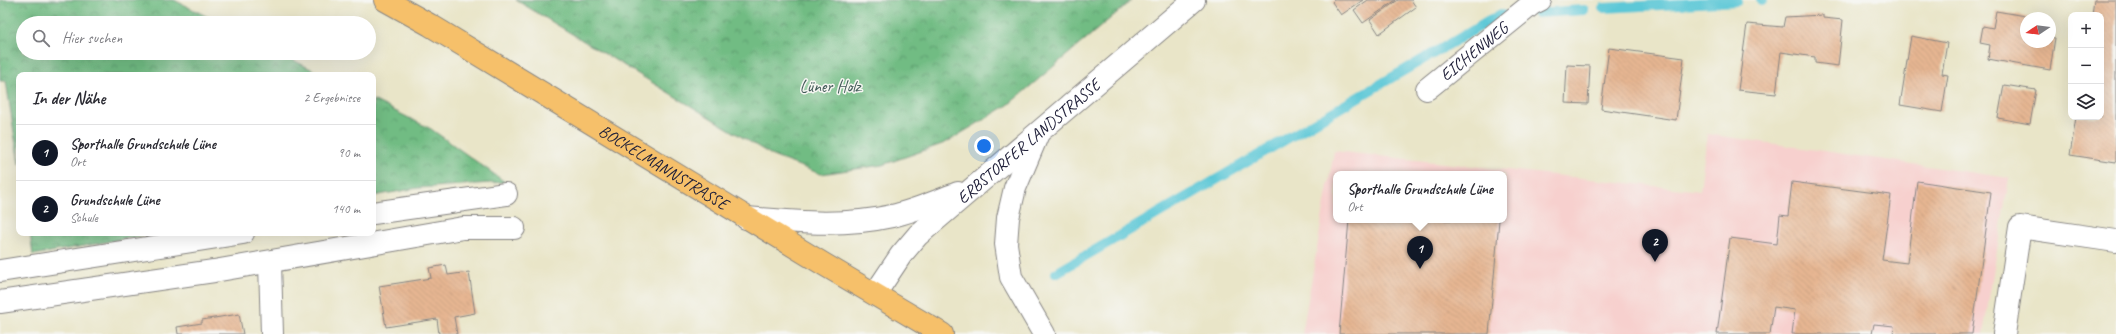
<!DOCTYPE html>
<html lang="de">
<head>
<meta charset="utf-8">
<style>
  :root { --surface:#fff; --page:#f2f2f3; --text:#2b2b33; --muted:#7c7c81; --line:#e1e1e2; --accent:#111827 }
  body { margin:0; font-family:Caveat,sans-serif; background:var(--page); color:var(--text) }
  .controls { position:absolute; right:12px; top:12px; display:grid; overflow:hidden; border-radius:8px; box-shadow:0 4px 16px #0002 }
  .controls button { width:36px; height:36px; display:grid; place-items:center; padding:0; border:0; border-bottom:1px solid var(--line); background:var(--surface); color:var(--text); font:20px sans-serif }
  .compass { position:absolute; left:2020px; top:12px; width:36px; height:36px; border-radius:50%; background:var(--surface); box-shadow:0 4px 16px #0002; rotate:257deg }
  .you { position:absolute; left:984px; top:146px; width:14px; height:14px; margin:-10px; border:3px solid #fff; border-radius:50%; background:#1a73e8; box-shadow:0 0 0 6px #1a73e833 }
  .badge { display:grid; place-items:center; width:26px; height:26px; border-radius:50%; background:var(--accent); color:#fff; font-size:13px; font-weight:700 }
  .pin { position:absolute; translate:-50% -33px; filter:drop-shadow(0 1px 2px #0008) }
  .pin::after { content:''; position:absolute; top:21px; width:14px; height:12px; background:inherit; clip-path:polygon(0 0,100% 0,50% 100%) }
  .popup { position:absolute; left:1333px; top:171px; width:174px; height:52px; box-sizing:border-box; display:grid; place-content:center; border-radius:8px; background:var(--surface); filter:drop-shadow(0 1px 3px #0005); font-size:13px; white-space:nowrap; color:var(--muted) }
  .popup b { font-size:15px; color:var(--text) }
  .popup::after { content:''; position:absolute; left:50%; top:100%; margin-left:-8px; border:8px solid transparent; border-top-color:var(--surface) }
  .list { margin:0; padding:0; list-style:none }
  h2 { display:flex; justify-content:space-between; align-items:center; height:52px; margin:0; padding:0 16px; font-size:17px }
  h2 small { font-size:13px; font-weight:400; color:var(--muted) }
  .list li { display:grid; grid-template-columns:26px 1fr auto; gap:12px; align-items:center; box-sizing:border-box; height:56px; padding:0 16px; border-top:1px solid var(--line) }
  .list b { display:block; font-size:15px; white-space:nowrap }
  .list p { margin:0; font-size:13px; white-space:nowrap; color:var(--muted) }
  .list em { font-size:13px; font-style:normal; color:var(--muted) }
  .icon { flex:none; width:22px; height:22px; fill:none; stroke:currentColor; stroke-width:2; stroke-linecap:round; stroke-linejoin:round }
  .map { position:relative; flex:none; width:2116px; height:334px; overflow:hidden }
  .search { position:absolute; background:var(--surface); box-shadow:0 4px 16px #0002; left:16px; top:16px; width:360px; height:44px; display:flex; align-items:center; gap:10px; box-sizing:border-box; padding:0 14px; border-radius:22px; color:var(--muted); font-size:15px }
  .panel { position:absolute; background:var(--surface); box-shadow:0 4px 16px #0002; left:16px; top:72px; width:360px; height:164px; border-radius:8px }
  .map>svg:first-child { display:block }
</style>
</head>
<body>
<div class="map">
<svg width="2116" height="334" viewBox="0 0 2116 334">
  <defs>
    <pattern id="forest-crowns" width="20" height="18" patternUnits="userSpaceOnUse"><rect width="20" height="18" fill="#71bc83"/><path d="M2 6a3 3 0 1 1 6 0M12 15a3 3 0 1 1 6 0" fill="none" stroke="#5c986c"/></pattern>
    <pattern id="building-back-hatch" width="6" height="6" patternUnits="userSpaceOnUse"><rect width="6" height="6" fill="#e6b692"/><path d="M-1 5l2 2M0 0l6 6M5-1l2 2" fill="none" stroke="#c59c7f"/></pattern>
  </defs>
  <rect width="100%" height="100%" fill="#f6f6f2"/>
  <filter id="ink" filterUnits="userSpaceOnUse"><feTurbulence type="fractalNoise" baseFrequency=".025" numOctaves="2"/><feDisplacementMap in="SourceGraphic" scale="8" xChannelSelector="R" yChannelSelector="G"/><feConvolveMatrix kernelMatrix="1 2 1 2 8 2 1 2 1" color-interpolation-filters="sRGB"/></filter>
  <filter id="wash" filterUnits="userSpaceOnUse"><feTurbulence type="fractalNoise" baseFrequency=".012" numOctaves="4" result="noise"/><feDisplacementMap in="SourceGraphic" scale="16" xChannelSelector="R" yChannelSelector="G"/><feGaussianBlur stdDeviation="0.9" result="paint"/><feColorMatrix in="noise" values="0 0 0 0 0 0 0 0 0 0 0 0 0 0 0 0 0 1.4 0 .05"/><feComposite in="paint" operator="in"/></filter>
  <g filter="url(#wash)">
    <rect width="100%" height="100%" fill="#e9e5c8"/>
    <path fill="#f7d0ce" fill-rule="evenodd" d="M1707,134L2009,178L1983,334H1302L1334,151L1700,191ZM1336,174H1504V220H1336Z"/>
    <path fill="url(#forest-crowns)" stroke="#4a6f5f" d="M0,0H174L220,23H23V53H279L323,75H19V164L6,81H0Z
      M516,0H1132L1008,105L945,143L882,165L821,174L775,157Z
      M373,100L431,129L505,182L418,188L373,196Z
      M30,233H157L33,255Z"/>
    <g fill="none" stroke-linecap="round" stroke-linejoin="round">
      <path stroke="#5dc8d7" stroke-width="10" d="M1761,0H1762
        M1603,8L1737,1
        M1537,13L1584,10
        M1056,273L1501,14"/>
    </g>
    <g id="blocks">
      <path fill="url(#building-back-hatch)" d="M1334,0H1363L1341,15L1332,2Z
        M1368,0H1396L1363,23L1354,10Z
        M1398,0H1411L1416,7L1379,34L1370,20Z
        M2094,0H2116V162L2070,155L2076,117H2101V15H2092Z
        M1996,11L2032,17L2026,18V42H2050V37L2055,38L2050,70L1988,59L1990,45L1980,43L1983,26L1993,28Z
        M1823,15V18L1843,20L1838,66L1815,63V57L1781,52L1776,94L1738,90L1747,24L1783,27L1785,17Z
        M1911,36L1947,43L1942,74L1948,75L1942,112L1900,105Z
        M1609,48L1684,58L1676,120L1601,109Z
        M1567,65L1590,66L1588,104L1565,103Z
        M2004,85L2036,90L2030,124L1998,118Z
        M1917,181L1991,192L1972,334H1893L1894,326L1874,324L1872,334H1792L1795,310L1774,307L1770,334H1717L1730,238L1777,244L1780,215L1788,216L1792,182L1891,195L1882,260L1907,263Z
        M1349,220H1499L1489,334H1339Z
        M446,265L448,275L469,272L475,313L454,317L457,334H439L437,319L386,327L379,286L431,278L429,268Z
        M239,314L243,334H178L177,327L202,323V320Z"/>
    </g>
  </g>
  <g filter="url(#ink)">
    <use href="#blocks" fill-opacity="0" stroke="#868482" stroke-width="1"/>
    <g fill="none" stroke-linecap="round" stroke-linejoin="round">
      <defs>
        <g id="minor">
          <path id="s1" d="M1427,89L1532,4L1540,0"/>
          <path d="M1037,136L1015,188L1008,218L1006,244L1011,277L1044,334"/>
          <path d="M373,213L506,194"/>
          <path d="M746,218C795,222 843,227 892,216C914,211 937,201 958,193"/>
          <path d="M270,262L272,334"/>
          <path d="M0,271L243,233"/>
          <path id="s2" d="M875,294L901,255L918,235L1194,0"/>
          <path d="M0,302L214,271L463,228H514"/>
          <path d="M2004,334L2020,227L2116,241"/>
        </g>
        <g id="major">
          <path id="s3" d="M385,0L430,25L825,265L942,334"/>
        </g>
      </defs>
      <use href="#minor" stroke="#868482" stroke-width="24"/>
      <use href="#major" stroke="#868482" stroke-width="24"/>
      <use href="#minor" stroke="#fff" stroke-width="22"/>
      <use href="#major" stroke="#f6c06b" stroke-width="22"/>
    </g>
  </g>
  <g text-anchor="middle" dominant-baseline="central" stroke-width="3" stroke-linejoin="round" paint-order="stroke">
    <g font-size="17" fill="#22223b" stroke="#f6f6f2">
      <text stroke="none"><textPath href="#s1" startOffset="60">EICHENWEG</textPath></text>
      <text stroke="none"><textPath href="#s2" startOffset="218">ERBSTORFER LANDSTRASSE</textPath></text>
      <text stroke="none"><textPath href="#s3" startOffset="325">BOCKELMANNSTRASSE</textPath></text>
    </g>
    <g font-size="17" fill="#425a58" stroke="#f6f6f2">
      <text x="830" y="86">Lüner Holz</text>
    </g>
  </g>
</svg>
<div class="controls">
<button>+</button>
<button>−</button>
<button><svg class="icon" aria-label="layers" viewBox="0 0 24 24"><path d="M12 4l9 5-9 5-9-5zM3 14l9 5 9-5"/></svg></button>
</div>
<svg class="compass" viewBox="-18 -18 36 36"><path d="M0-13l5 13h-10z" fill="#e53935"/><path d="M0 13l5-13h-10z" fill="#7c7c81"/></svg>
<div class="you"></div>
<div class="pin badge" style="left:1420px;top:269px">1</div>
<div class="popup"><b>Sporthalle Grundschule Lüne</b>Ort</div>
<div class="pin badge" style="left:1655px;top:262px">2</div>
<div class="search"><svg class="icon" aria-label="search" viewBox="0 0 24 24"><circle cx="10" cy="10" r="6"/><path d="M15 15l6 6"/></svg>Hier suchen</div>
<section class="panel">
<h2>In der Nähe<small>2 Ergebnisse</small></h2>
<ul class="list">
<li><span class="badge">1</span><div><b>Sporthalle Grundschule Lüne</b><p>Ort</p></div><em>90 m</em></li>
<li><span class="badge">2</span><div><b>Grundschule Lüne</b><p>Schule</p></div><em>140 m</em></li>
</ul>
</section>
</div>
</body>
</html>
